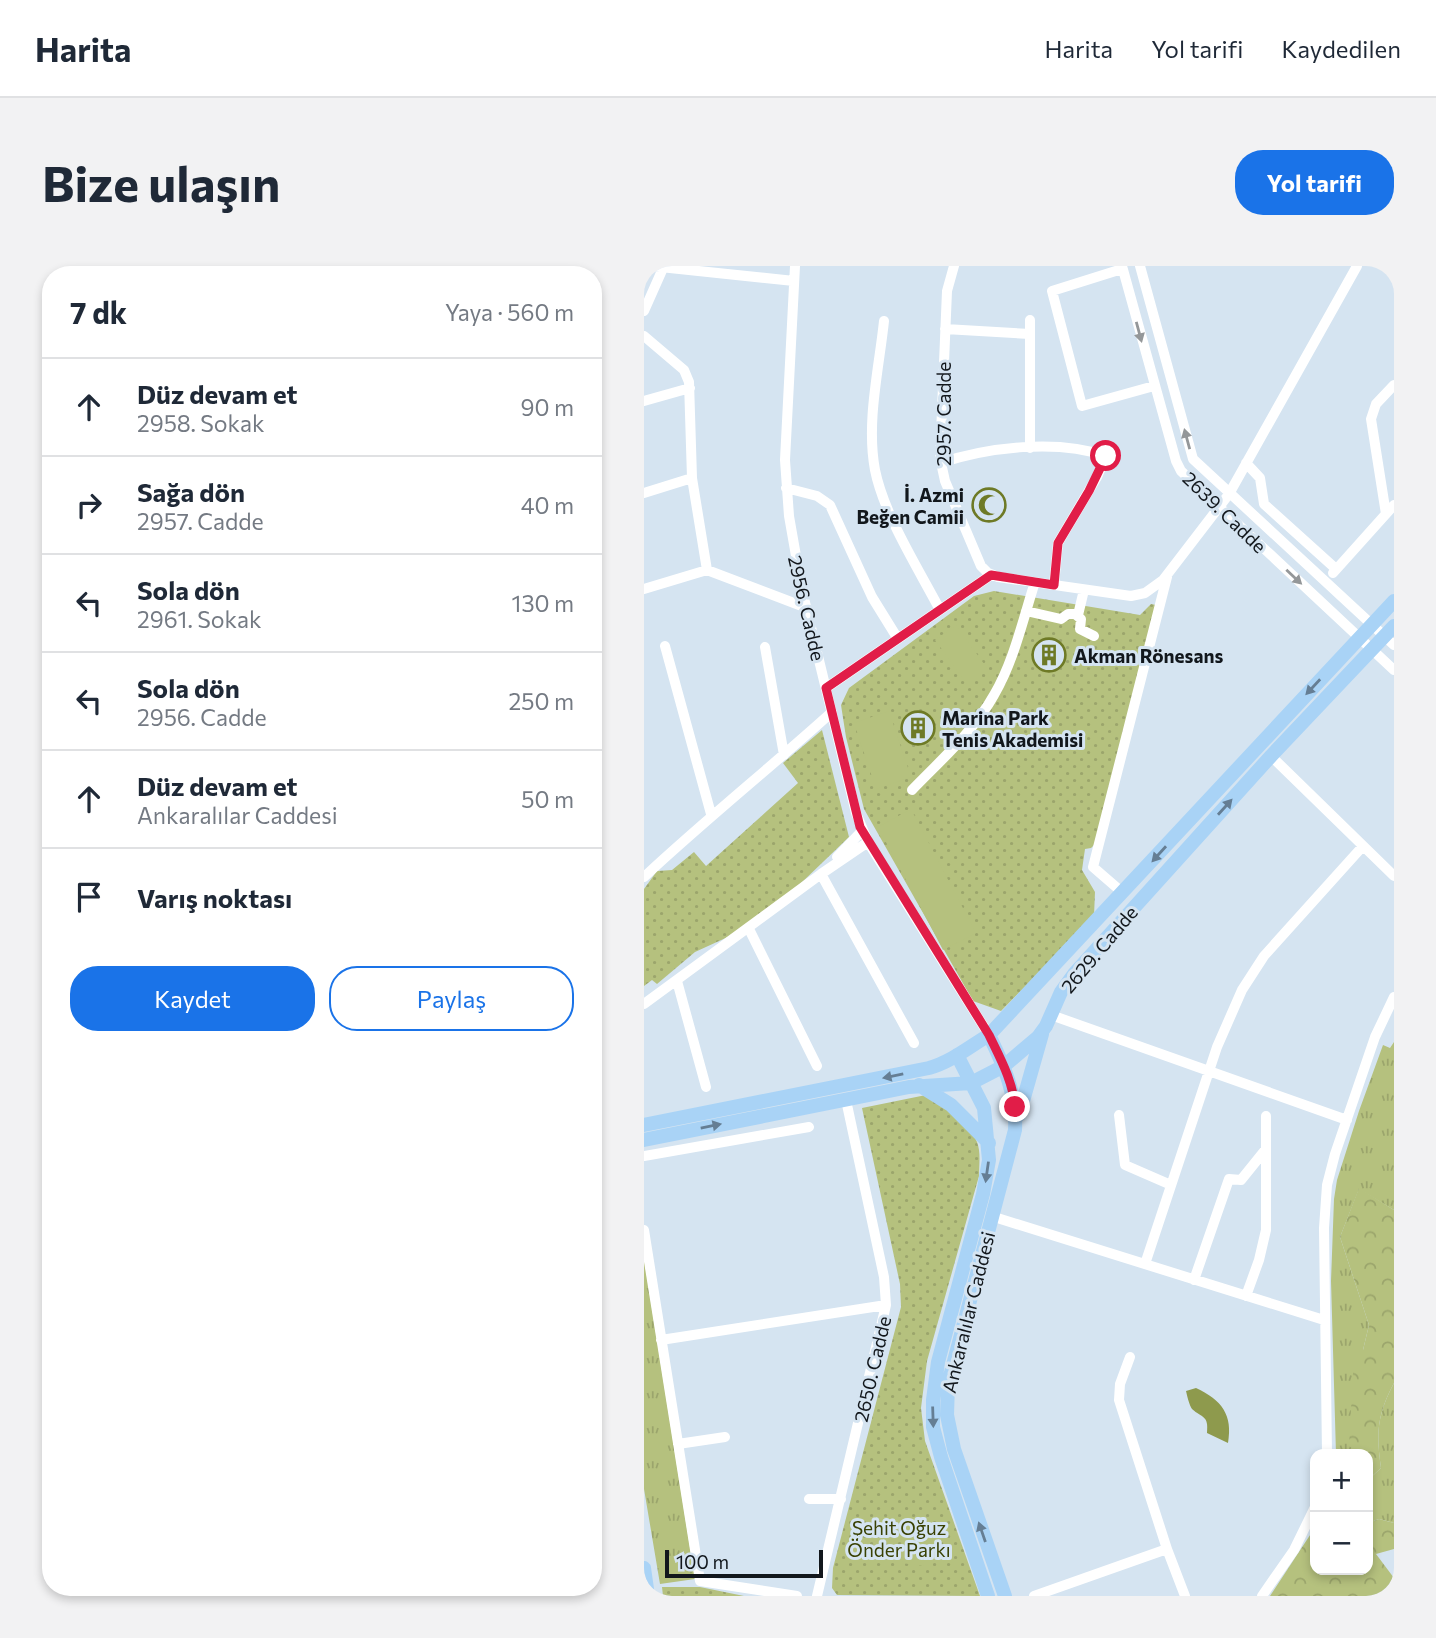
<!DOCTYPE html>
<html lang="tr">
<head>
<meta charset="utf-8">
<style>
  :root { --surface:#fff; --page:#f2f2f3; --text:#1f2937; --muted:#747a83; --line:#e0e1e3; --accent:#1a73e8 }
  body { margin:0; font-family:Commissioner,sans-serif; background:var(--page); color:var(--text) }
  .controls { position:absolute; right:21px; bottom:21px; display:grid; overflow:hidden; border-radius:14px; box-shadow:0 4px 10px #0003 }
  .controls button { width:63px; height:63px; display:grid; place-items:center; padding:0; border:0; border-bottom:2px solid var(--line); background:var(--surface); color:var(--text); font:35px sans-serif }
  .scale { position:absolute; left:21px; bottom:18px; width:158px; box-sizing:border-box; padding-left:7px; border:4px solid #12171c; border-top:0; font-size:19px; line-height:24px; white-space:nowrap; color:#12171c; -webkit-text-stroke:5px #d5e4f1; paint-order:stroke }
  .stop { position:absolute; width:21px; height:21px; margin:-16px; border:5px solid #e11d48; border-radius:50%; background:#fff }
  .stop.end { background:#e11d48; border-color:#fff; box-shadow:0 2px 7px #0008 }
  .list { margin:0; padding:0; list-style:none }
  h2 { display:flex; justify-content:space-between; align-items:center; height:91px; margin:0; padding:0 28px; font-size:30px }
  h2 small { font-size:23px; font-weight:400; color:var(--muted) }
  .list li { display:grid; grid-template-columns:46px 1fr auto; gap:21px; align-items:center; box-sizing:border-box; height:98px; padding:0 28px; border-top:2px solid var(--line) }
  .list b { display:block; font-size:26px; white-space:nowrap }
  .list p { margin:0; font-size:23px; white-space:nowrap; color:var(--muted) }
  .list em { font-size:23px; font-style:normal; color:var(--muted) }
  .actions { display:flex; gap:14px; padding:21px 28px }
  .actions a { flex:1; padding:16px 0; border:2px solid var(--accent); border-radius:28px; text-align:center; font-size:24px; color:var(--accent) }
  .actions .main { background:var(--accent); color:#fff }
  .icon { flex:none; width:38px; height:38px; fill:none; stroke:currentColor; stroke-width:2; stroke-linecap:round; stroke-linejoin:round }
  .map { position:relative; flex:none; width:750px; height:1330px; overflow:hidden; border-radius:28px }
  header { display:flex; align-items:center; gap:42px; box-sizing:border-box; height:98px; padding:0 35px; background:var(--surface); border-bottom:2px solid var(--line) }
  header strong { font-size:33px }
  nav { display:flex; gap:38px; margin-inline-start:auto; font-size:24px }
  .intro { display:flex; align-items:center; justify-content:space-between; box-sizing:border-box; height:168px; padding:0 42px }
  h1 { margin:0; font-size:49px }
  .button { padding:18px 32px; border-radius:28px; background:var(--accent); color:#fff; font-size:24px; font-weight:700 }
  main { display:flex; gap:42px; padding:0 42px }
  aside { flex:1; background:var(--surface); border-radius:28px; box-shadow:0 4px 10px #0003 }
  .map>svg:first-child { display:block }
</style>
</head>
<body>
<header>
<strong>Harita</strong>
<nav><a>Harita</a><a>Yol tarifi</a><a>Kaydedilen</a></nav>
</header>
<div class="intro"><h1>Bize ulaşın</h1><a class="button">Yol tarifi</a></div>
<main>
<aside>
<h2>7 dk<small>Yaya · 560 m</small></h2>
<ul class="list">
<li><svg class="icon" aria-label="ahead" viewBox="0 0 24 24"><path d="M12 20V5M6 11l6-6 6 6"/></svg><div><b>Düz devam et</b><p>2958. Sokak</p></div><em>90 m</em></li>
<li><svg class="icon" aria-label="right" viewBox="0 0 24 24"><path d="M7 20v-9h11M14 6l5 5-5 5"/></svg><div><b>Sağa dön</b><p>2957. Cadde</p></div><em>40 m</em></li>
<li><svg class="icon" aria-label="left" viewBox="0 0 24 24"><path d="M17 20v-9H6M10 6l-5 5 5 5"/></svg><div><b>Sola dön</b><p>2961. Sokak</p></div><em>130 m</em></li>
<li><svg class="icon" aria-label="left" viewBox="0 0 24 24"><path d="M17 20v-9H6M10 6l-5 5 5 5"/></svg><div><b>Sola dön</b><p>2956. Cadde</p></div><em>250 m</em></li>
<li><svg class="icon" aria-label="ahead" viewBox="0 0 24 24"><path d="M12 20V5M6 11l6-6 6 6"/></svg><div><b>Düz devam et</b><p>Ankaralılar Caddesi</p></div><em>50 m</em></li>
<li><svg class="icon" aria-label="arrive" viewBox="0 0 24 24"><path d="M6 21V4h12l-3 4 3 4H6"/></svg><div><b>Varış noktası</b></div></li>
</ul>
<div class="actions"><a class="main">Kaydet</a><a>Paylaş</a></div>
</aside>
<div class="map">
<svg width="750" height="1330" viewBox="0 0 750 1330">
  <defs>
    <pattern id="grass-tufts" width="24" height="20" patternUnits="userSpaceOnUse" patternTransform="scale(1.75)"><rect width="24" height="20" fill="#b5c17e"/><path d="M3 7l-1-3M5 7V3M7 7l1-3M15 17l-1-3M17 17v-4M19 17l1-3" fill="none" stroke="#9ba56c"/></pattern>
    <pattern id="forest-crowns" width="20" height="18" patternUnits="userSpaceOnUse" patternTransform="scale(1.75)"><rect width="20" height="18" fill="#b5c17e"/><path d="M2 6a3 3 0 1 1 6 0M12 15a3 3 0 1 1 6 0" fill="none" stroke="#9ba56c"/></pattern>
    <pattern id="park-dots" width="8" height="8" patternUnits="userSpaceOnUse" patternTransform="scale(1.75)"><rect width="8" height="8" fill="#b5c17e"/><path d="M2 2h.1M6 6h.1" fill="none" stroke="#9ba56c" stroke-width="1.8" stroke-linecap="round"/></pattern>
  </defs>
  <rect width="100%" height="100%" fill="#d5e4f1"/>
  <path fill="url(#grass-tufts)" d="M750,776V944L715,923L696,971L725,1059L719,1084L715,1187L692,1188L687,1015L690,933L693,914L715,845L739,779L746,782Z
    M0,992L51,1313L16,1318L0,1223Z
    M750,1117V1257L735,1253L724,1257V1214L737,1202C732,1167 733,1149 750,1117Z"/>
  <path fill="url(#forest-crowns)" d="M715,922L750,944V1117C733,1149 732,1167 737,1202L724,1214V1188H714L715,1187L705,1180L710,1089L719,1084L725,1059L696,971Z
    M735,1253L750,1257V1283L732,1288L750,1312V1328L748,1330H626L670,1263L671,1304H724V1257Z"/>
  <path fill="url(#park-dots)" d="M350,325L496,349L507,338L512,339L452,577L447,582L441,583L438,604L451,626L450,650L357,745L329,735L220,543L202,471L197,439L205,422L330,330Z
    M178,464L205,571L154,620L97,665L51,686L13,718L8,714L0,720V623L13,605L28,604L50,586L62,600L154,517L139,497Z
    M282,829C299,840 325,856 333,876C337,886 335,899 335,910L283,1095L277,1142L281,1175L336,1330L193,1329L188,1322L189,1302L257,1041L256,1018L218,842Z
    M18,1321H56L100,1330H19Z"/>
  <path fill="#b5c17e" d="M312,359L343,402L323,418L291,374Z
    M245,445L267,511L232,523L210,457Z
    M267,543L332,667L299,684L234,561Z
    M263,1254L290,1257L286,1292L279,1300L258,1297Z"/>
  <path fill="#8e9a4d" d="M552,1122C578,1134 589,1149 584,1177L563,1167C565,1149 558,1152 548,1143C545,1139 543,1129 542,1125Z"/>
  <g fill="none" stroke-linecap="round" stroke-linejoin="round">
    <path stroke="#fff" stroke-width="10" d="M7,0L150,15
      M151,0L141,194L145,250L158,324L212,547L224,576L345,769
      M310,0L303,25L296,192L301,215L337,300L344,307L354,311L487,330L501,327L519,314L585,228L713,0
      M478,0L532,195L537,205L750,404
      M496,0L549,193L750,379
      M478,3L408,25L438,140L510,120
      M0,45L20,0
      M386,54V182
      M240,55C235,103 222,156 231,204C240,249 274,302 296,344
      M301,63L386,68
      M0,70L40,104L45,116L48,212L63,304
      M0,135L46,122
      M296,197C345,181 413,173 462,190L453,211L414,277L410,319
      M602,197L616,212L620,238L692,303
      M142,222L173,230L186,239L228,331L254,373
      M0,227L48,212
      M742,248L727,153L732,138L750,119
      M689,307L750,239
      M0,323L63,304L163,342
      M382,345L417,353L424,348H431L437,353L436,363L450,370
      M434,349L440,324
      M21,380L67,548
      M121,381L140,489
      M182,422L347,309
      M627,490L750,610
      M268,524C297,494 330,465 350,429C370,395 379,353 391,316
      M193,591L218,565
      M177,608L270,777
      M0,611C61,554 126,502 188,446
      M479,627L449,601L523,311
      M105,663L173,800
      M33,715L62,821
      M0,738L177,608L224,576
      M407,749L703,854
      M475,849L481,899L527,919
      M0,890L165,861
      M347,950L680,1054
      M0,964L56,1315L153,1330
      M501,998L573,781L598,724L620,690L719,580
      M550,1014L585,913L597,914L622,883
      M602,1030L615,994L622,964V850
      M17,1074L242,1039
      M486,1091L476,1118L475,1134L523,1283L541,1330
      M34,1178L81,1171
      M683,1188L680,962L683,919L691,888L731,771L750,731
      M165,1233H197
      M173,1330L242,1039L240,1011L202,834
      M390,1330L523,1283
      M618,1330L650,1284L671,1241"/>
    <path stroke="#a9d3f6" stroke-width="14" d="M345,769C360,800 373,828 371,864L304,1118L303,1149L310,1183L361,1330
      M313,789L340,842L345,894L339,928L294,1096L289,1134V1161L297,1191L344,1330
      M275,819L307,839L345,877
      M375,849L398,768
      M0,859L285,802C307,796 325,781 345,769L750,335
      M0,874L265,821L327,817L360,800L394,771L402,760L417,726L430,708L627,490L750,360
      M0,1302L4,1330"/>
  </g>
  <defs><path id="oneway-solid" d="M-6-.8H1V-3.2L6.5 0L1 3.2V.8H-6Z" transform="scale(1.75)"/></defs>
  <g fill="#949799">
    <use href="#oneway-solid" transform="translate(495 66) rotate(75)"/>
    <use href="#oneway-solid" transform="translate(543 173) rotate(-105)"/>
    <use href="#oneway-solid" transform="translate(650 311) rotate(43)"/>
  </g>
  <g fill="#657e94">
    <use href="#oneway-solid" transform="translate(669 421) rotate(133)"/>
    <use href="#oneway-solid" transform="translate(581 541) rotate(-48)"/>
    <use href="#oneway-solid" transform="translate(515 588) rotate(132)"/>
    <use href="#oneway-solid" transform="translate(249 810) rotate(168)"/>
    <use href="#oneway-solid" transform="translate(67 860) rotate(-11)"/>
    <use href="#oneway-solid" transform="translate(343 906) rotate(98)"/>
    <use href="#oneway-solid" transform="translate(289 1151) rotate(88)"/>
    <use href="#oneway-solid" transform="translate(338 1266) rotate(-109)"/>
  </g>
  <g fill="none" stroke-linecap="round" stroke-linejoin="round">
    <path stroke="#e11d48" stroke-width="9" d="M371,841C369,815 356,792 345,769L216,561L182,422L347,309L410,319L414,277L445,225L462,190"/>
  </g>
  <defs>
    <symbol id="mosque-ring" viewBox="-11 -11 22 22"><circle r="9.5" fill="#d5e4f1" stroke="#6e7a26" stroke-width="1.5"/><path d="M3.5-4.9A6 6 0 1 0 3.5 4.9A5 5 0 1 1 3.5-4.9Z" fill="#6e7a26"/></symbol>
    <symbol id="building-ring" viewBox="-11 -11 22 22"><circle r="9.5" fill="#d5e4f1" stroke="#6e7a26" stroke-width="1.5"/><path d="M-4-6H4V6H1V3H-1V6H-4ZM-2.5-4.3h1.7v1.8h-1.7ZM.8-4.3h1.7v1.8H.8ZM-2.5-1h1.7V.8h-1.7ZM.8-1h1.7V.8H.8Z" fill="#6e7a26"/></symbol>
  </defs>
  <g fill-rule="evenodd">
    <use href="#mosque-ring" x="326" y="220" width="38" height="38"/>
    <use href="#building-ring" x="386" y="370" width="38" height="38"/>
    <use href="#building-ring" x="255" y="443" width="38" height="38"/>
  </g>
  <g text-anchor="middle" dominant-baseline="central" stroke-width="6" stroke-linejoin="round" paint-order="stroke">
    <g font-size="19" fill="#12171c" stroke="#d5e4f1">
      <text transform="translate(299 148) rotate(-90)">2957. Cadde</text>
      <text transform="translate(581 246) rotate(44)">2639. Cadde</text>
      <text transform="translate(163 342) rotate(77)">2956. Cadde</text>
      <text transform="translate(455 683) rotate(-50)">2629. Cadde</text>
      <text transform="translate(324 1046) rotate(-76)">Ankaralılar Caddesi</text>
      <text transform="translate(228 1103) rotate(-77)">2650. Cadde</text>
    </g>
    <g font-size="19" font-weight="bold" fill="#12171c" stroke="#d5e4f1" text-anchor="start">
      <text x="320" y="228" text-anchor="end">İ. Azmi<tspan x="320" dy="22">Beğen Camii</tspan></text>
      <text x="430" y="389">Akman Rönesans</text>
      <text x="298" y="451">Marina Park<tspan x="298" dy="22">Tenis Akademisi</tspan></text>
    </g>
    <g font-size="19" fill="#394103" stroke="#d5e4f1">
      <text x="255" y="1261">Şehit Oğuz<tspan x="255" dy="22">Önder Parkı</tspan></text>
    </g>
  </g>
</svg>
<div class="controls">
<button>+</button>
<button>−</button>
</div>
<div class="scale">100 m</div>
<div class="stop" style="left:462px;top:190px"></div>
<div class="stop end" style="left:371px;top:841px"></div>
</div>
</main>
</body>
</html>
